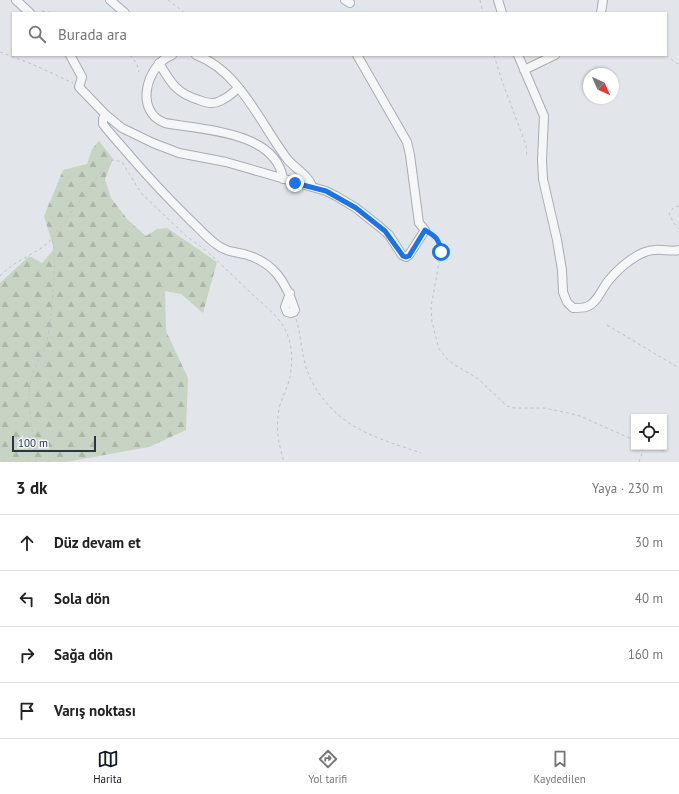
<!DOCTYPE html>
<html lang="tr">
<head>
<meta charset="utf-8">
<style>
  :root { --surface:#fff; --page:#f2f2f2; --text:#222; --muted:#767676; --line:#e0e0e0; --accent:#111827 }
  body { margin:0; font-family:"PT Sans",sans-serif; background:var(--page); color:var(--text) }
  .controls { position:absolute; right:12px; bottom:12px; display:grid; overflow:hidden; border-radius:0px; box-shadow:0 1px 3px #0004 }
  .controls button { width:36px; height:36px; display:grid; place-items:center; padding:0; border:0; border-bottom:1px solid var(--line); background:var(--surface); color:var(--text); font:20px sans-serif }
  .compass { position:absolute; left:583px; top:68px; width:36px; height:36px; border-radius:50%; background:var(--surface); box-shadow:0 1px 3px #0004; rotate:135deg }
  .scale { position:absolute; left:12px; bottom:10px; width:84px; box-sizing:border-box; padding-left:4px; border:2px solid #2a3442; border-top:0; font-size:11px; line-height:14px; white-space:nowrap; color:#2a3442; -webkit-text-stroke:3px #f2f4f7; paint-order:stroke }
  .stop { position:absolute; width:12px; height:12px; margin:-9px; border:3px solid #1a73e8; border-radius:50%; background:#fff }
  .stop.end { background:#1a73e8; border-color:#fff; box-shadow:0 1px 4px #0008 }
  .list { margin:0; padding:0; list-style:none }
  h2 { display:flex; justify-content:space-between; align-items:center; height:52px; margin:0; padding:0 16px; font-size:17px }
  h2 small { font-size:13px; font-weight:400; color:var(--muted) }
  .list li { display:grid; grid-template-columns:26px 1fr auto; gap:12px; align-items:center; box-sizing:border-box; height:56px; padding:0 16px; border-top:1px solid var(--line) }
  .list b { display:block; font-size:15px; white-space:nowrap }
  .list em { font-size:13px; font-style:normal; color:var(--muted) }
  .icon { flex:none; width:22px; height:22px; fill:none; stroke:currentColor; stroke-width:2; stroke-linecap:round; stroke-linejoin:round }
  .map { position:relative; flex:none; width:679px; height:462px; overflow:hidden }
  .search { position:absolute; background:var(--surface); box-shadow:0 1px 3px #0004; left:12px; right:12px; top:12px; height:44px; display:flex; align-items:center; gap:10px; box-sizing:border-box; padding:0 14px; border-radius:0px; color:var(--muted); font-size:15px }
  .sheet { height:276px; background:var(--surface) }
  nav { display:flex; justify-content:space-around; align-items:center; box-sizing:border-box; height:56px; border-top:1px solid var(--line); background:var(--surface); font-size:11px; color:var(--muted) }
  nav a { display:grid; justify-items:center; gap:2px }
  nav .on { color:var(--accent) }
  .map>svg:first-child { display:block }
</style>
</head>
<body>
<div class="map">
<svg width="679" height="462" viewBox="0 0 679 462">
  <defs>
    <pattern id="forest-firs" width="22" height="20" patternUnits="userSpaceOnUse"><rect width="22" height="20" fill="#c8d4c3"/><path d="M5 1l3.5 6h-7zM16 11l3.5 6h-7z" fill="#acb7a9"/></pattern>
  </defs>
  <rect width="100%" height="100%" fill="#e2e6ea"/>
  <path fill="url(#forest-firs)" d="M99,141L113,159L105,179L111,198L128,220L146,236L157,229L167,228L217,262L203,313L181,294L165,291L166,331L188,378L186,430L149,447L66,462H0V283L29,256L42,263L54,249L44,216L63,170L87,164L92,149Z"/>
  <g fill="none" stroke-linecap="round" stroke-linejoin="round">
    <defs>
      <path id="minor" d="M16,0L30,13
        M110,0L125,13
        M345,0L350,3
        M498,0L502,13
        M601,13L603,0
        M70,55L82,77L79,87L105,114L122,128L153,143L179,153L226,162L326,191L336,196L356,208L380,227L389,235L402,255L406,257L409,255L425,230L419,223L410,155L407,142L357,55
        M172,55C146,65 134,112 165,123C202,130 276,131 283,179
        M196,55C240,71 261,125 288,160C295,168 310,177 312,187
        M518,55L544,116L542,160L543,179L557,240L562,270L563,292L567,302L573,308C577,308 582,308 586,307C597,304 602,288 609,280C619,268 639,250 655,250C663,249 671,252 679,250
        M159,63C171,83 176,93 199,100C206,103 213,105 220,101C227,98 233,93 238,88
        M524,70L555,55
        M105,114L103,119V124C111,135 122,146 131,157C149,178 169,199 189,219C198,227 206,237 216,244C224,251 234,252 244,254C274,262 286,282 295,310L294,312L291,313L287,312L285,307L290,293"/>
    </defs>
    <use href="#minor" stroke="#a7adb4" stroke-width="10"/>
    <path stroke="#c0c4c9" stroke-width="1" stroke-dasharray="3 3" stroke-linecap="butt" d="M168,0L185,13
      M480,0L483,13
      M42,11L54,13
      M0,52L32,64L73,83
      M130,55L137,64L139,72
      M494,55L502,81L526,145L527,157
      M666,55L679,65
      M679,206L674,207L669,214L673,222L679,229
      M431,233L438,241L441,251L431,307L432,322L439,349L446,358L455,365L477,378L507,406L514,408H544L568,413L580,416L634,440
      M0,276C16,259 33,256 49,242L109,162L114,160L122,162L141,193L187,237C210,251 229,273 249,291C261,303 277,314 285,329C291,341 293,356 291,370C290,383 284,393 280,405C275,425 278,443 284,462
      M296,319C301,334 301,351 306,367C314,393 336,418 361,430C380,440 401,446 421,453
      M607,325L679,368
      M652,447L664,451
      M36,462C34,437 27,411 30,386C32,369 42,356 47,340C51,326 58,252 52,240
      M639,462L644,447"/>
    <use href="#minor" stroke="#f5f6f8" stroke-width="8"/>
  </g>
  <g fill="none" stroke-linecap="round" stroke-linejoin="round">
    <path stroke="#1a73e8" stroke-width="5" d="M295,183L326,191L356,208L385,231L403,256L406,257L409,256L425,230C435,236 439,238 441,252"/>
  </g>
</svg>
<div class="controls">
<button><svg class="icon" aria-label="locate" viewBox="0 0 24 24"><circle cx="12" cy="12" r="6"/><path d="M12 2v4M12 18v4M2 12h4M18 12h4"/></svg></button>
</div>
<svg class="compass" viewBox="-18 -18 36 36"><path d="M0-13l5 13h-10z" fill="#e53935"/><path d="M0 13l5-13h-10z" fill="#767676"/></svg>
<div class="scale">100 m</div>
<div class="stop" style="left:441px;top:252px"></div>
<div class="stop end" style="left:295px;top:183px"></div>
<div class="search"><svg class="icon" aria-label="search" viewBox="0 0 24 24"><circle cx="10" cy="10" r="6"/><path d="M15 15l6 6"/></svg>Burada ara</div>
</div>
<section class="sheet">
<h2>3 dk<small>Yaya · 230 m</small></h2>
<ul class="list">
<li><svg class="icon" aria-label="ahead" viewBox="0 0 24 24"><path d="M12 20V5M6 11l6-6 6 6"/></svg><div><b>Düz devam et</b></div><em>30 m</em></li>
<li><svg class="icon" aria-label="left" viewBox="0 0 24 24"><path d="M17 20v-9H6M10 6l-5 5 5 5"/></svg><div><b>Sola dön</b></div><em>40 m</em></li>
<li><svg class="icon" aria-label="right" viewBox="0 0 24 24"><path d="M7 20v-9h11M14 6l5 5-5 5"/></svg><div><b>Sağa dön</b></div><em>160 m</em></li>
<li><svg class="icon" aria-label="arrive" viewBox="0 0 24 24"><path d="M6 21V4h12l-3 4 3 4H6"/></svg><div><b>Varış noktası</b></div></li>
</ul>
</section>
<nav>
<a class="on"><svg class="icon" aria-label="map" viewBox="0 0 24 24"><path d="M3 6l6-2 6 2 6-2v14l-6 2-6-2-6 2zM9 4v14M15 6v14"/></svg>Harita</a>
<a><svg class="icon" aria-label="directions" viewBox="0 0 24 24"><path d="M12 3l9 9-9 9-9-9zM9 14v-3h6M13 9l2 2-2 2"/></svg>Yol tarifi</a>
<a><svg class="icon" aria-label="saved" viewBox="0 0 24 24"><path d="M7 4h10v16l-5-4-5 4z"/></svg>Kaydedilen</a>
</nav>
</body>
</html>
